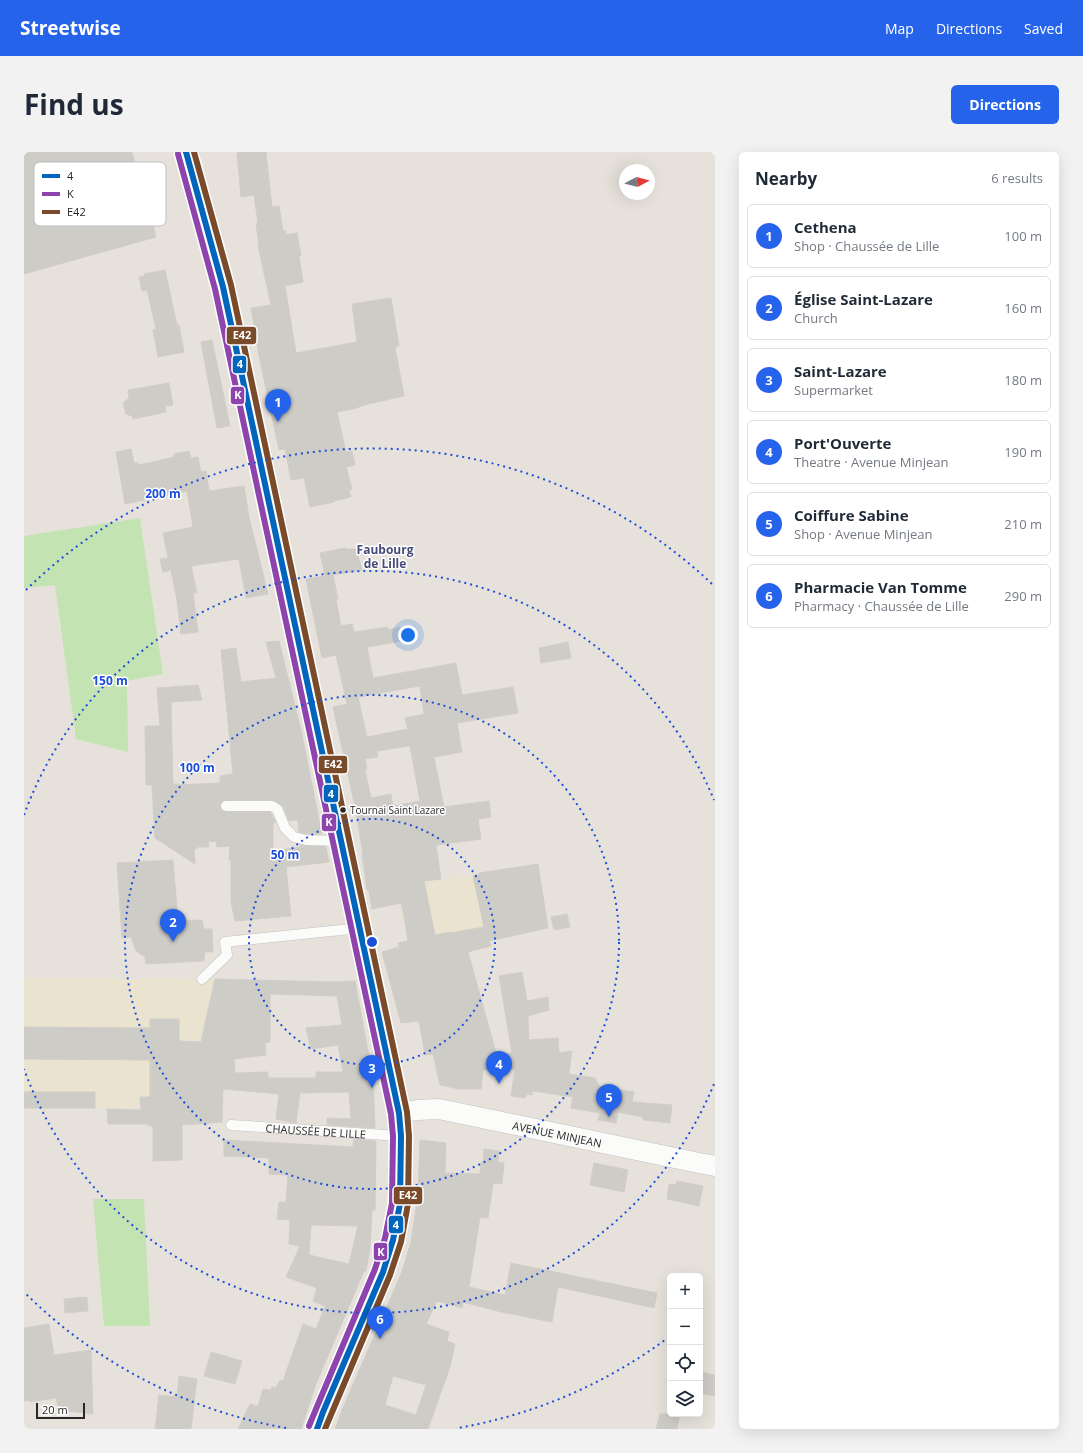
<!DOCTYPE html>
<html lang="en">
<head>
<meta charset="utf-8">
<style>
  :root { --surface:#fff; --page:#f2f2f3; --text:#1f2937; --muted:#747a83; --line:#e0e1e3; --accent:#2563eb }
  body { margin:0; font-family:"Open Sans",sans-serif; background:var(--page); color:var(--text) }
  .controls { position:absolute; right:12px; bottom:12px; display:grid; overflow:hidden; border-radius:6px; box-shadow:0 4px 16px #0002 }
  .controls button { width:36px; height:36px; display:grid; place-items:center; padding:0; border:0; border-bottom:1px solid var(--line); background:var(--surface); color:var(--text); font:20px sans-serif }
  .compass { position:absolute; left:595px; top:12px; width:36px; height:36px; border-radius:50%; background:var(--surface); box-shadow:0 4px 16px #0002; rotate:83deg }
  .scale { position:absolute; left:12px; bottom:10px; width:49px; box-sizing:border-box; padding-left:4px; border:2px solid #272727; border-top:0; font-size:11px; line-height:14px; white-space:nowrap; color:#272727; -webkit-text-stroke:3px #fff; paint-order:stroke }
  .you { position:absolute; left:384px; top:483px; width:14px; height:14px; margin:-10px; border:3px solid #fff; border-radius:50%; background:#1a73e8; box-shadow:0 0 0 6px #1a73e833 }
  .badge { display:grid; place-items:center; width:26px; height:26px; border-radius:50%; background:var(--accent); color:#fff; font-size:13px; font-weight:700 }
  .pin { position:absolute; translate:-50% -33px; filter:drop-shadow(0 1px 2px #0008) }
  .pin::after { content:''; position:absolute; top:21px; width:14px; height:12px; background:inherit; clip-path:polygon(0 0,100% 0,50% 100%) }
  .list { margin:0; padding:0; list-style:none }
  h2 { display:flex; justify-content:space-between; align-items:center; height:52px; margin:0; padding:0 16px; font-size:17px }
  h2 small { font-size:13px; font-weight:400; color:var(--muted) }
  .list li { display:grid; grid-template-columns:26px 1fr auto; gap:12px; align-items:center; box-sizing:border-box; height:64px; margin:0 8px 8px; padding:0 8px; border:1px solid var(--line); border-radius:6px }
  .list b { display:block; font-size:15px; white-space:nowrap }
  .list p { margin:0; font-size:13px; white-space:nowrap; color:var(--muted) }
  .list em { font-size:13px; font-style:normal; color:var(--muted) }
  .icon { flex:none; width:22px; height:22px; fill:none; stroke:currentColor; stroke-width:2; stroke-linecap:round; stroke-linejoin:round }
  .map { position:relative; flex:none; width:691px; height:1277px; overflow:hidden; border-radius:6px }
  header { display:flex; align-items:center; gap:24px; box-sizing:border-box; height:56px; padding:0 20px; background:var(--accent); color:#fff }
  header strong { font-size:19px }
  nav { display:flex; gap:22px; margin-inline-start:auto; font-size:14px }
  .intro { display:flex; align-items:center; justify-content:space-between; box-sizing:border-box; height:96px; padding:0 24px }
  h1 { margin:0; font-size:28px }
  .button { padding:10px 18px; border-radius:6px; background:var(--accent); color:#fff; font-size:14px; font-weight:700 }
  main { display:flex; gap:24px; padding:0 24px }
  aside { flex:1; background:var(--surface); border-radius:6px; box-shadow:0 4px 16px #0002 }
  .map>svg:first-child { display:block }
</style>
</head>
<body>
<header>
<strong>Streetwise</strong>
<nav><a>Map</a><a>Directions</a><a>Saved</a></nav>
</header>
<div class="intro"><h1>Find us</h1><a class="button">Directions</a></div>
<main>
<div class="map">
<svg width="691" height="1277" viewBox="0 0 691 1277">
  <rect width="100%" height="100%" fill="#e6e2db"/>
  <path fill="#eae3cf" d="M515,712L520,744L515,746L520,778L464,789L424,795L420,781L382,788L374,735Z
    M0,826L190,827L161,955L0,957Z"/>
  <path fill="#c4e3b2" d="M116,366L139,522L103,529L104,600L52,587L31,433L0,436V384Z
    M69,1047H120L126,1174H80Z"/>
  <path fill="#ceccc7" stroke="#d1cdc8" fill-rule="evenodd" d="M0,0H108L132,85L0,122Z
    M228,0H242L248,55L255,54L259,79H262V83L273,81L277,103L275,104L279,130L261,134L272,201L333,190L328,152L367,146L375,194L371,195L380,244L344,252L329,257L313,260L322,300L328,299L331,313L322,315L328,337L325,338L327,345L310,349V350L286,355L280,326L267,328L261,297L255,298L235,204L227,156L247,153L234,94L235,93L232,72L234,71L230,43L217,45L213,1Z
    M141,118L153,173H155L160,200L134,205L129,178L132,177L123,138L118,139L115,125L121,124L120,122Z
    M188,188L206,274L193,276L177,190Z
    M145,231L149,253L141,254L142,260L109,267L108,264L102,262L99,251L105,246L104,238Z
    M107,297L110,311H114L115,313L150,305V302L165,299L167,306L174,305L177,320L182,319L185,339L220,334L225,365L244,442L222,446L215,407L167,414L173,441H169L174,480L157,482L153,448L147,418L139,420L136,407L144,406L139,381L169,375L163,339L101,352L92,300Z
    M321,396L322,397H332L338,418L309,423L314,447H312L317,474L328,472L330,480L364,475V478L376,475L378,489L343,495L349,526L432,511L438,543L489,535L494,561L433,571L438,600L410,605L420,655L465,649L467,665L454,667L457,687L412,693L417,727L400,729L411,783L427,780V781L460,775L449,724L455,722V721L514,712L524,776L465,789L467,794L444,800L473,904L488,901L475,824L498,820L503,849L524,845L525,858L504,864L505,888L534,886L535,901L548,899L545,922L571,926L575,934L610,940L608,950L648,953L646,971L619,968V965L594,960L592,971L574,968L576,961L547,956L549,945L509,939L508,943L503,942L501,946L487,944L491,917L459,918L457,937H435L416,933L409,902L401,903L395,869L377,871L358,800L375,795L374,791L384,789L380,764L377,751L348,757L345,738H343L338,703H339L332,659L309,555L323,552L312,503L298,506L282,427L301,424L296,401ZM396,534L400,562L381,566L384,577L343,585L334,545ZM386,594L396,649L369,654L367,642L347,646L341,618L343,617L341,607L354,605L353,599Z
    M255,489L277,578L298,682H283L275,680L274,668L265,669L259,654L248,648H202L197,650L196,654L198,659L202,660H246L252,670L249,671V699L276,695V693L302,695L305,710L262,715L267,764L211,769L207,750V708H205L206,694L193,695L192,689L184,690L185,695H173V697H170L171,712L131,686L128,633H122L121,574H136L133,536L174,533L178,548L147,550L149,632H153V633L196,631V624L209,622L197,498L212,496L217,530L252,526L242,490Z
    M544,490L547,506L517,511L515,496Z
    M149,708L154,769L178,768L180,777H188L189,800H181L180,809L122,812L121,805L112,799L107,785L98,786L93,711Z
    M543,762L546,775L530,778L527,765Z
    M191,827L312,830L331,829L349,926L351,976L303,973V966L327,967L325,940L276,941L272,971L252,967L255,942L199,937L198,970L158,973V1008L129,1009V974H124V972H84L83,957L117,958L116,945H126V908L0,907V875L126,876V867H155V889L177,890ZM246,842L313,844L318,873L282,876L287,897L314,893L319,920H292V926H244V920L211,921L210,907L242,903L241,891L246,890Z
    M0,940H71V956H0Z
    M330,987L352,989L351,1058H348L346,1097L342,1119H340L292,1232L277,1277H214L226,1252L234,1254L239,1237L244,1238H247L248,1235L252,1236L256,1228L259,1229L279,1172L292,1177L301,1154L289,1149L293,1136L262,1125L276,1094L265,1092L266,1068L253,1067L255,1050H262L264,1023L245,1022V1006L200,1004V988L329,995ZM287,1073L334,1074L325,1112L285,1103Z
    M396,988L422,991L421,1021L456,1022L457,1010H459L460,997L475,999L474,1010L480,1011L478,1032L469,1031L464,1066L456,1065L445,1135L481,1143L487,1111L633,1141L630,1156L534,1135L528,1170L477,1160L439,1150L438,1156L413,1149L402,1172L425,1180L423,1189L431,1192L426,1215L404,1277H311L318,1258L377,1122L387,1090L394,1044ZM369,1224L402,1233L392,1263L361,1253Z
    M570,1011L604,1018L600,1040L566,1033Z
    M653,1029L679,1034L675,1054L643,1047L645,1032L652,1033Z
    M63,1145L64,1159L41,1161L40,1147Z
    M25,1172L30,1203L67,1198L69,1262L35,1258L32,1246L5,1250V1248L0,1249V1176Z
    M187,1200L218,1209L211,1232L180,1224Z
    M676,1220L691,1223V1244L676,1241Z
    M155,1224L173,1227L167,1277H131L135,1243L153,1245Z
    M636,1262H656L653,1277H632Z"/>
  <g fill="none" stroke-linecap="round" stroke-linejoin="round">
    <defs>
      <g id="service">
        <path d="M202,654H248L253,657L261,676L270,685L282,688L317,689"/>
        <path d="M178,827L203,803L201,790L336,776"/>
        <path id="s1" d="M207,973L377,984"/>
      </g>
      <g id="minor">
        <path id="s2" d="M375,961L393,958L415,957L675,1011L691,1014"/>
      </g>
      <path id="primary" d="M162,0L199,135L216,212L375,961L377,984L376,1052L369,1088L359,1120L299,1260L293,1277"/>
    </defs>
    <use href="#service" stroke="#c3c1c1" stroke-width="11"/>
    <use href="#minor" stroke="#c3c1c1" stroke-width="21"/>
    <use href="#primary" stroke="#c3c1bf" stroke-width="23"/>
    <use href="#service" stroke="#fbfbfa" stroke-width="10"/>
    <use href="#minor" stroke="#fbfbfa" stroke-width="20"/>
    <use href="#primary" stroke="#e6e2d1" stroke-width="22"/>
    <defs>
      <path id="bus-1" d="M162,0L199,135L375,961L377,984L376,1052L369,1088L359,1120L299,1260L293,1277"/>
      <path id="bus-2" d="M154,2L191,137L367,962L369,984L368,1051L361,1086L351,1117L292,1257L285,1274"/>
      <path id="bus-3" d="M170,0L207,133L383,960L385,984L384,1052L377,1090L366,1123L301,1277"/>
    </defs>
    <use href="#bus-1" stroke="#fff" stroke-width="9"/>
    <use href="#bus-2" stroke="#fff" stroke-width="9"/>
    <use href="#bus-3" stroke="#fff" stroke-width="9"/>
    <use href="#bus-1" stroke="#0065bd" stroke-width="6"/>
    <use href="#bus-2" stroke="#8e44ad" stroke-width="6"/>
    <use href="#bus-3" stroke="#7a4b2a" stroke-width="6"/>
  </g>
  <g fill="none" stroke="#1d4ed8" stroke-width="2" stroke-dasharray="2 4">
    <circle cx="348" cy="790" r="123"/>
    <circle cx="348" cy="790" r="247"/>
    <path d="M690 932A370 370 0 0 1 0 917M0 663A370 370 0 0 1 690 648"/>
    <path d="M645 1185A494 494 0 0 1 434 1276M262 1276A494 494 0 0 1 2 1142M2 438A494 494 0 0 1 688 432"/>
  </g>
  <circle fill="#272727" stroke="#fff" stroke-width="1.5" cx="319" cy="658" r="3.5"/>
  <g text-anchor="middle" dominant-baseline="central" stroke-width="3" stroke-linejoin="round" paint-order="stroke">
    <g font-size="10" fill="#272727" stroke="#fff" text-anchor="start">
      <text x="326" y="658">Tournai Saint Lazare</text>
    </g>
    <g font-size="11" fill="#272727" stroke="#fff">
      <text stroke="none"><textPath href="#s1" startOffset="85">CHAUSSÉE DE LILLE</textPath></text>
      <text stroke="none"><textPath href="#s2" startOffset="161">AVENUE MINJEAN</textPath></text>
    </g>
    <g font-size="12" font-weight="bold" fill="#474c78" stroke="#fff">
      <text x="361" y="397">Faubourg<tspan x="361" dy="14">de Lille</tspan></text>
    </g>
  </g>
  <rect x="10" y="10" width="132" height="64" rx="6" fill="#fff" stroke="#bebebe" stroke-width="1"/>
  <rect x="18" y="22" width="18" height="4" fill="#0065bd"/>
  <rect x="18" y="40" width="18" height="4" fill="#8e44ad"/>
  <rect x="18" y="58" width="18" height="4" fill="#7a4b2a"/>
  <g font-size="11" fill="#272727">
    <text x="43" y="28">4</text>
    <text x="43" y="46">K</text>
    <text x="43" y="64">E42</text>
  </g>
  <circle cx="348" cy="790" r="6" fill="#1d4ed8" stroke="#fff" stroke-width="2"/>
  <g font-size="12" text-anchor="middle" font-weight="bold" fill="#1d4ed8" stroke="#fff" stroke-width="3" stroke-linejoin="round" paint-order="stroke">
    <text x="139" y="346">200 m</text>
    <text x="86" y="533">150 m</text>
    <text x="173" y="620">100 m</text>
    <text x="261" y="707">50 m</text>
  </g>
  <g stroke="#fff" stroke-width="1.5">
    <rect x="202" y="174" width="31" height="19" rx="4" fill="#7a4b2a"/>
    <rect x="208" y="203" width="15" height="19" rx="4" fill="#0065bd"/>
    <rect x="206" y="234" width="15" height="19" rx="4" fill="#8e44ad"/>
    <rect x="294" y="603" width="30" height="19" rx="4" fill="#7a4b2a"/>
    <rect x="299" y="632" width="16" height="19" rx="4" fill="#0065bd"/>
    <rect x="297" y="661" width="16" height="19" rx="4" fill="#8e44ad"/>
    <rect x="369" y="1034" width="30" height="19" rx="4" fill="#7a4b2a"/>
    <rect x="364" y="1063" width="16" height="19" rx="4" fill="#0065bd"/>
    <rect x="349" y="1090" width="15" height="19" rx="4" fill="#8e44ad"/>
  </g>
  <g font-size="11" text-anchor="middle" font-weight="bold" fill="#fff">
    <text x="218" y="187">E42</text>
    <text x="216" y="216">4</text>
    <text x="214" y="247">K</text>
    <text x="309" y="616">E42</text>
    <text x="307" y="646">4</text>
    <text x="305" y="674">K</text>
    <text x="384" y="1047">E42</text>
    <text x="372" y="1077">4</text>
    <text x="357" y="1104">K</text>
  </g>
</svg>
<div class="controls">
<button>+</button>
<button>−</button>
<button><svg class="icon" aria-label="locate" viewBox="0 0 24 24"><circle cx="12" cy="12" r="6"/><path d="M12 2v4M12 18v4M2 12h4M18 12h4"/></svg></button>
<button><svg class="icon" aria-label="layers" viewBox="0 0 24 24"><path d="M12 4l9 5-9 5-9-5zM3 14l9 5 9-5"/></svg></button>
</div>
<svg class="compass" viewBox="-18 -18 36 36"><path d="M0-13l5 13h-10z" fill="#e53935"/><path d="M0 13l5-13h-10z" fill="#747a83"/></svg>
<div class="scale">20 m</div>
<div class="you"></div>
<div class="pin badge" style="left:254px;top:270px">1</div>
<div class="pin badge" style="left:149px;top:790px">2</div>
<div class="pin badge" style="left:348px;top:936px">3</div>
<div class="pin badge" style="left:475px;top:932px">4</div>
<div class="pin badge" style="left:585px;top:965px">5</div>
<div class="pin badge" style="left:356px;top:1187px">6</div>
</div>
<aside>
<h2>Nearby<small>6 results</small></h2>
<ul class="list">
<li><span class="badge">1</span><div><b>Cethena</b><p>Shop · Chaussée de Lille</p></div><em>100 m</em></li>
<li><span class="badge">2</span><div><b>Église Saint-Lazare</b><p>Church</p></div><em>160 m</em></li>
<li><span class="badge">3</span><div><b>Saint-Lazare</b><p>Supermarket</p></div><em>180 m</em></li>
<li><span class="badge">4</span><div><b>Port'Ouverte</b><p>Theatre · Avenue Minjean</p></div><em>190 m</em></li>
<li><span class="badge">5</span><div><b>Coiffure Sabine</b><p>Shop · Avenue Minjean</p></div><em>210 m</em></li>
<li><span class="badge">6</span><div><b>Pharmacie Van Tomme</b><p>Pharmacy · Chaussée de Lille</p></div><em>290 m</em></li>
</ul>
</aside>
</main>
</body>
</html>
